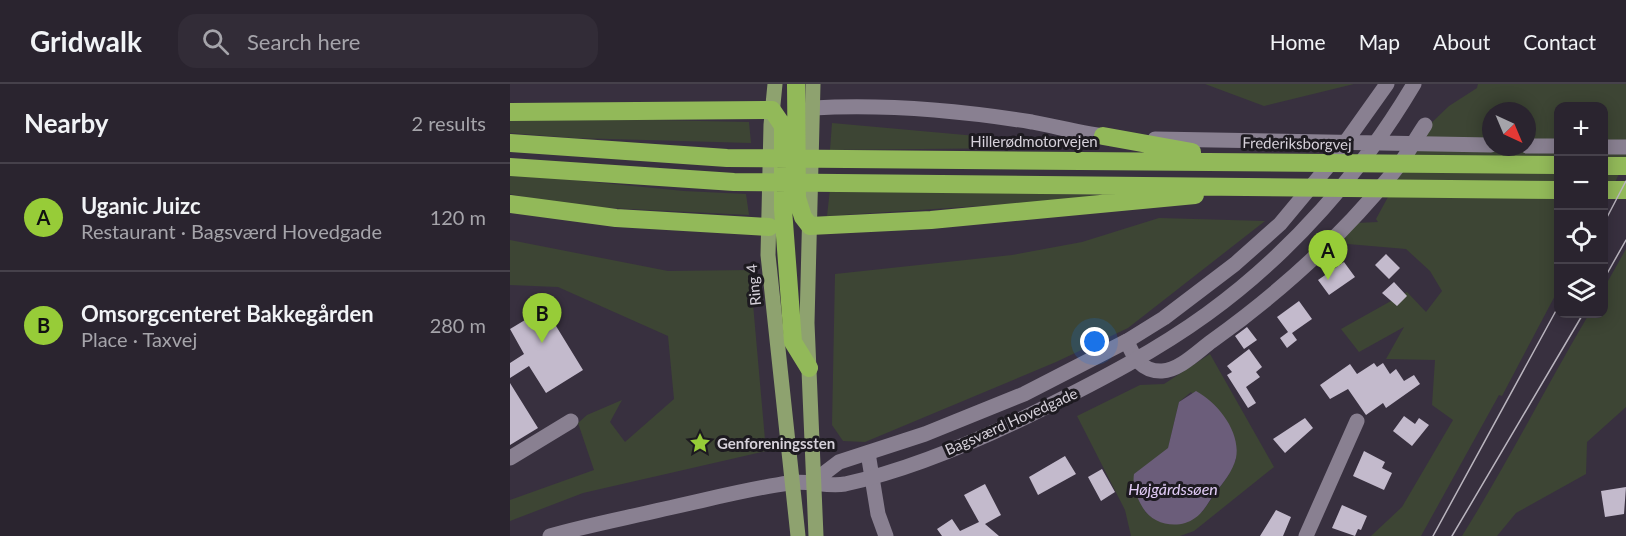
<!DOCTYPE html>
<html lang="en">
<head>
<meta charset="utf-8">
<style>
  :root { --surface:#2a242f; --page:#322c37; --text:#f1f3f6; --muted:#a5a4aa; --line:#46414b; --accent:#97cc38 }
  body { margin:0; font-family:Lato,sans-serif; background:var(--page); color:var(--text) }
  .controls { position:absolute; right:18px; top:18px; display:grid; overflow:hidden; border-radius:12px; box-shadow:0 3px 15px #0003 }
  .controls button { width:54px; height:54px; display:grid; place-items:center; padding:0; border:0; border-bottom:2px solid var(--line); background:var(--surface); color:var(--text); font:30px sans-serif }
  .compass { position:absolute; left:972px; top:18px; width:54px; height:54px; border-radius:50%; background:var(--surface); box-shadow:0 3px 15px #0003; rotate:136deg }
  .you { position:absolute; left:585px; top:258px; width:21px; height:21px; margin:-15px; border:4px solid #fff; border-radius:50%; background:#1a73e8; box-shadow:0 0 0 9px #1a73e833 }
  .badge { display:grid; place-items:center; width:39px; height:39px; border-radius:50%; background:var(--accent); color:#111; font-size:20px; font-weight:700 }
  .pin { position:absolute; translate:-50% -50px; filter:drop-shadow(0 2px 3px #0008) }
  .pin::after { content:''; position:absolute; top:32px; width:21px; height:18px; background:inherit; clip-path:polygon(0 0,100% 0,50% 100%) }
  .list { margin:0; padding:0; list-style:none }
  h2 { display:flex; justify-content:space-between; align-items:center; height:78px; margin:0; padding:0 24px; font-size:26px }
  h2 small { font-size:20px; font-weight:400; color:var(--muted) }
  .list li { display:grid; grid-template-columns:39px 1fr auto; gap:18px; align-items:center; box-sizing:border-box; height:108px; padding:0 24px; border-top:2px solid var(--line) }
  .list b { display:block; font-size:22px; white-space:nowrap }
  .list p { margin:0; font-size:20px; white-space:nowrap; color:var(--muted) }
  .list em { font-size:20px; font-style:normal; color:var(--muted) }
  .icon { flex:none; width:33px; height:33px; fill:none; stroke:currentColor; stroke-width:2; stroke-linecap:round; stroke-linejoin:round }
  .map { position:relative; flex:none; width:1116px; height:452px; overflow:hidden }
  header { display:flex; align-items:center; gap:36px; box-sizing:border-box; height:84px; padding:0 30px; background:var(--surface); border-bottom:2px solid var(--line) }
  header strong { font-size:28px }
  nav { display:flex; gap:33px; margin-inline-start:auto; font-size:21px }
  .search { width:420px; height:54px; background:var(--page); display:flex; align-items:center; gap:15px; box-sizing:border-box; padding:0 21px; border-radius:18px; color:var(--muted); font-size:22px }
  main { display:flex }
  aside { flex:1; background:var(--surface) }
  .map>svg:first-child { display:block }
</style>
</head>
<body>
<header>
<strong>Gridwalk</strong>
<div class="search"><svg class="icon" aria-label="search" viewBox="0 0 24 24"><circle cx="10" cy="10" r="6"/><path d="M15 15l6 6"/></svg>Search here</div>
<nav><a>Home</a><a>Map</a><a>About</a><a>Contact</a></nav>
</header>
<main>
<aside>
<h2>Nearby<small>2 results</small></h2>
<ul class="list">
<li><span class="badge">A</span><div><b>Uganic Juizc</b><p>Restaurant · Bagsværd Hovedgade</p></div><em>120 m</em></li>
<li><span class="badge">B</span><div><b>Omsorgcenteret Bakkegården</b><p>Place · Taxvej</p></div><em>280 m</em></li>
</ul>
</aside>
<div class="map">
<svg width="1116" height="452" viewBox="0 0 1116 452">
  <rect width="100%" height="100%" fill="#38303f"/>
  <path fill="#3d4534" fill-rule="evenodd" d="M695,0H844L754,22Z
    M968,0H1116V76L1094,120V22H1048V206L992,312L989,311L911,452H861L892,423L943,336L922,321L925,276L876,275L894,243L849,268L831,245L897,208L916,228L932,207L920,187L896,165L826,159L846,139L868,138L866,135L915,45L939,22L967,4ZM981,27H1017V63H981Z
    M0,33L239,38L241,59L64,54L0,49Z
    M322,39L587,63L320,66Z
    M0,90L174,107L236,110L239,131L61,122L0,110Z
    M320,105L621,112L317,132Z
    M649,134L755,137L618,244L546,278L355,358L333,357L322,341L325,190L502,171L572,158Z
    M0,156L158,187L240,186L256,367L73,409L0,437V416L84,386L68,339L77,331L112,316L100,338L115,358L164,315L158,252L48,203L0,201Z
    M1116,165V323L1077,358L1076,390L1006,429L987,452H952C997,380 1036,303 1079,230H1094V204Z
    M700,270L764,383L684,447L670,452H621L615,426L567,332L630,301L654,300ZM681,308L726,375L718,392L692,428L636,429L624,403L658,365L669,318Z"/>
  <path fill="#6b5d7a" d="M686,307C708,319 731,348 726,374C723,387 713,399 705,409C699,417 694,428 685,434C669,446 643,441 633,424C627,414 622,402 624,390L658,364L669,318Z"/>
  <path fill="#c3bacc" d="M876,170L890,184L879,195L865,181Z
    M834,178L845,193L819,211L808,196Z
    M884,198L897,212L887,222L872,209Z
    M789,217L802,235L782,249L787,256L777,264L770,254L778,248L767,233Z
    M35,224L73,286L36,309L19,282L0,294V279L14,270L0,245Z
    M737,243L747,256L734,265L725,252Z
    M739,265L752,283L746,288L750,293L736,303L746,319L738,324L717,291L722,288L717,282Z
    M864,279L867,283L873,279L880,290L886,285L894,297L904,291L910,300L876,324L873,319L856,331L838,305L820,315L810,301L840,280L847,290Z
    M0,299L28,344L0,361Z
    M894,332L905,340L909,334L919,341L902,362L883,347Z
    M795,334L803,344L775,369L763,355Z
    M854,367L875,378L872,384L882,389L874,406L843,392Z
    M555,372L566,390L528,411L519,393Z
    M592,385L605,408L591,417L578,393Z
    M475,400L491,431L475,440L489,452H432L427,445L442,435L450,447L469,438L454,411Z
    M1116,403L1114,430L1095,433L1091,407Z
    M832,421L857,432L851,446L848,445L845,452L822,444Z
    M766,426L781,433L773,452H750Z"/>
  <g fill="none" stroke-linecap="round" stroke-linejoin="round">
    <path stroke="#898091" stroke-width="15" d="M617,257C623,273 632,288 652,287C670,286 688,267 702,257C769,209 830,154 882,90C895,75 904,57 915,41
      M358,369L368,430L376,452
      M0,374L61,337
      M796,452L847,337"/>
    <path stroke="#898091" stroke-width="15" d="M303,24C373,20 453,27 522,38C549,43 576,51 603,53
      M645,55L981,61
      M1017,62H1048
      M1094,63H1116
      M304,397L329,378L415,350L514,310L617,257L654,234L725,180L770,140L820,80L877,0
      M40,452C78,441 116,434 154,425C196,416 237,405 279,399C297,396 317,403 335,400C403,385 472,355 534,324C590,296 646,267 697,230C780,170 852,88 904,0"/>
    <path stroke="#8ea26f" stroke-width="15" d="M265,0L261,41L258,171L288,452
      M303,0L297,239L306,452"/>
    <path stroke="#92b959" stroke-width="18" d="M286,0L287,114L293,133L300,142L421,136L685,111
      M0,28L262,26L273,42V125L283,258L299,284
      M593,52L682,68
      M0,59L217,74L1048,81
      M1094,82H1116
      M0,83L224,98L1048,106
      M1094,106H1116
      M0,120L106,134L259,143"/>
    <path stroke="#bab5bf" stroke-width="1.5" d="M1094,139L1116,97
      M1094,195L1116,156
      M923,452L1048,223
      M942,452L1073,230"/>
  </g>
  <defs>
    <symbol id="sight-bare" viewBox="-9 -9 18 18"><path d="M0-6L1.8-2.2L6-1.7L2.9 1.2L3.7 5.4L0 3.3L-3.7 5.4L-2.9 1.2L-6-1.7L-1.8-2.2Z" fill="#97cc38" stroke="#1d1a20" stroke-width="2.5" paint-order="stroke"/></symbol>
  </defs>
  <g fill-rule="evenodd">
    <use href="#sight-bare" x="175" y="344" width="30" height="30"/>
  </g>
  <g text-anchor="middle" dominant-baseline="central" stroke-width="6" stroke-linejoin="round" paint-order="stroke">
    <g font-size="15" fill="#d6d1da" stroke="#1d1a20">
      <text x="524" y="57">Hillerødmotorvejen</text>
      <text transform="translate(787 59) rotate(1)">Frederiksborgvej</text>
      <text transform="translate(243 201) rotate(-96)">Ring 4</text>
      <text transform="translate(501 337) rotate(-24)">Bagsværd Hovedgade</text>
    </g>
    <g font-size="15" font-weight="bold" fill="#d6d1da" stroke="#1d1a20" text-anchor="start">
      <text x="207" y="359">Genforeningssten</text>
    </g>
    <g font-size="16" font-style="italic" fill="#e3cdf8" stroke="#1d1a20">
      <text x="663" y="404">Højgårdssøen</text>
    </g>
  </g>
</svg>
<div class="controls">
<button>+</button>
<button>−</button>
<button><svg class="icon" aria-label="locate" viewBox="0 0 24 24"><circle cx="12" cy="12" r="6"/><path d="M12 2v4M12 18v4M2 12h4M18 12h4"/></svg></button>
<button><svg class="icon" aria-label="layers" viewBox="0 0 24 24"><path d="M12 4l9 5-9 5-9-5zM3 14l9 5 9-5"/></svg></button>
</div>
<svg class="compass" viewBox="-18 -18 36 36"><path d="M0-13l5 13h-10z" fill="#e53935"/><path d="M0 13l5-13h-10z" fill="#a5a4aa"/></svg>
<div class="you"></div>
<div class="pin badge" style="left:818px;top:196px">A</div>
<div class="pin badge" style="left:32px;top:259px">B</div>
</div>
</main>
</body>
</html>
